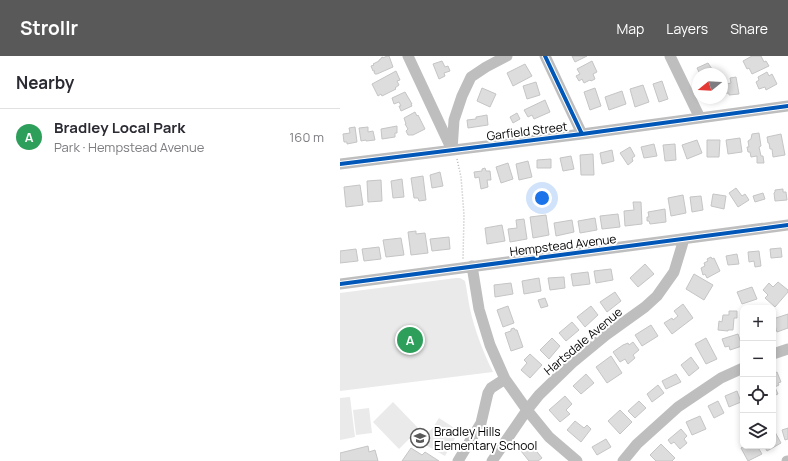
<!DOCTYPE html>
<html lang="en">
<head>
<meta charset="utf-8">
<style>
  :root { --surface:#fff; --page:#f2f2f3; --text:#2b2b33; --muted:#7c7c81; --line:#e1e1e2; --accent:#595959 }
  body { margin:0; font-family:Manrope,sans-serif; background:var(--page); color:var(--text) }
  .controls { position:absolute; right:12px; bottom:12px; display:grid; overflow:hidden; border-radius:8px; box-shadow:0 2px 6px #0003 }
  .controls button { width:36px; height:36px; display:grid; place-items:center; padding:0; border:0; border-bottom:1px solid var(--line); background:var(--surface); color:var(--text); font:20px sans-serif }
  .compass { position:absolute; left:352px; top:12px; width:36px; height:36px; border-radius:50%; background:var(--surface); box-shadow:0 2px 6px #0003; rotate:252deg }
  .you { position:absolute; left:202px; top:142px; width:14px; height:14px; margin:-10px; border:3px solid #fff; border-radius:50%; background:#1a73e8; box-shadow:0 0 0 6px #1a73e833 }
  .badge { display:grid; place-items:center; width:26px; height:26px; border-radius:50%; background:var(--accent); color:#fff; font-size:13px; font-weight:700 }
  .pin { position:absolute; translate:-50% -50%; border:2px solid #fff; box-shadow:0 1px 4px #0006 }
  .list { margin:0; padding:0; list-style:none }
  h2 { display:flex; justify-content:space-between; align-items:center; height:52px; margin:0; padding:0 16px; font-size:17px }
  h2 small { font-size:13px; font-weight:400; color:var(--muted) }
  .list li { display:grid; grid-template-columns:26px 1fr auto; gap:12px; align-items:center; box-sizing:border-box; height:56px; padding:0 16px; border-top:1px solid var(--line) }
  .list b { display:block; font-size:15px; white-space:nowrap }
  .list p { margin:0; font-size:13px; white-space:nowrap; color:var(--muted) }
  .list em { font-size:13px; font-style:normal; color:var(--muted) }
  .icon { flex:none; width:22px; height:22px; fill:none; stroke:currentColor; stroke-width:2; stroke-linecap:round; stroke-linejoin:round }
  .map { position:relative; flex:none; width:448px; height:405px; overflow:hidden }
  header { display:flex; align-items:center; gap:24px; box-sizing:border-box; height:56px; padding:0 20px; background:var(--accent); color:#fff }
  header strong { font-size:19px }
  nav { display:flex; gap:22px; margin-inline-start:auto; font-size:14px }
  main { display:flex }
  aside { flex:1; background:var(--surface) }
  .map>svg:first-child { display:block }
</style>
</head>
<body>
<header>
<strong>Strollr</strong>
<nav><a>Map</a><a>Layers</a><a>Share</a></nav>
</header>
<main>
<aside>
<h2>Nearby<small></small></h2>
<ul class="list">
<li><span class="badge" style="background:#2e9e5b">A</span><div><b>Bradley Local Park</b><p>Park · Hempstead Avenue</p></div><em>160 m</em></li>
</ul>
</aside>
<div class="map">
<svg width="448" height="405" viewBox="0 0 448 405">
  <rect width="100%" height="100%" fill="#fff"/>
  <path fill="#eaeaea" d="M116,222H120L125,225C127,234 128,244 130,253C135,275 143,296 153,316L0,335V237Z
    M10,341L15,381L0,384V342Z
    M53,346L79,373L59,393L33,366Z
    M29,352L32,377L16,379L13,354Z
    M99,362L119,375L105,400L75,383L81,377C91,379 94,369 99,362Z"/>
  <path fill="#ddd" stroke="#c5c5c5" d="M47,0H49L53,11L37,18H35L34,16L35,15H33L31,10L34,9L33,8L39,5V4L41,3V2L43,1V2Z
    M232,0H247L235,6Z
    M412,0H421L424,6L426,5L429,10L412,18L409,12L407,13L403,5Z
    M102,5L105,11L108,10L110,15L104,17L105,20L99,23L93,8Z
    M252,5L257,16L253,18L255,23L251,25L250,24L244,27L242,23L239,25L236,20L240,18L237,13Z
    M368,7L372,13L369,14L371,18H360L357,12Z
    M185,8L192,20L173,30L167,17Z
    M56,15L60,24L57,25L59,29L55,32L56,33L42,40L41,38L38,40L32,28Z
    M427,16L429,20L432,18L437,28L426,34L425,31L419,33L416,26L419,24L418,21Z
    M396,21L399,38L389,39V37L382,38V25H383V29L391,27L390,22Z
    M322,25L328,43L319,46L313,28Z
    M196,26L200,39L187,43L183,30Z
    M303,29L309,46L295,51L290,33Z
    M142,32L156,38L150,51L137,45Z
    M255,32L261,50L250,54L244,36Z
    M282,35L286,48L269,54L265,41Z
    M65,36L72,48H71L72,50L61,55L59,50H61L59,46L54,48L52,42Z
    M205,44L210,56L194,63L192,59L188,61L184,54Z
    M75,56L77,60L78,59L85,73L73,79H68L66,75L68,73L65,68H66L64,62Z
    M177,57L180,63L173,67L170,61Z
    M147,59L148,69L128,72L127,64L136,63V61Z
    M57,70V77H55V81L42,83L41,73Z
    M15,71L17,86L7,88V86H4L3,78L10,77L9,72Z
    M28,71V76L33,75L35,84L26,85V84L21,85L19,72Z
    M419,77L421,90L419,91L421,100H423L424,107H417V100L411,101L410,96H408L407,91H409L408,85L411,83L412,78Z
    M441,78L445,99L433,101L432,93H430L429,87H428L427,81Z
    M400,82L402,96L388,98L386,84Z
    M357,84L362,97L347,103L342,89Z
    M367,84H380L379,101H367Z
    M314,88L317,100L304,102L301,91Z
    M335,88L336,104L325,105L323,89Z
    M290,91L295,100L292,102L293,105L288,109L280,97Z
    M272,94L274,105L262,108L260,97Z
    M253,98L254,119H241L240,99Z
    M231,100L234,113L223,115L220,102Z
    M211,103V112H197V104Z
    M188,105L192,121L179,124L176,108Z
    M168,107L173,123L161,127L156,111Z
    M145,112L146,115H150L151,124H147L148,131L141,133L139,121L135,122L134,116L142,115V113Z
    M100,116L103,130L92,132L90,119Z
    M83,120L86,144L79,145L78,142H74L71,122Z
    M62,123L64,141L53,142L51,125Z
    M41,124L42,145L28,146L27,125Z
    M20,129L23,149L6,151L4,131Z
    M396,132L402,140L405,138L409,144L398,151L389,137Z
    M443,133V136H446L447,144L435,145L434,137L435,136V134Z
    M423,137L425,143L415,146L413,140Z
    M373,138L386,140L384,153L371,150Z
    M343,139L346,157L331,160L328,142Z
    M361,140L363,154L352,156L350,141Z
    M293,146H301L302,168L285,170L284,155L294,154Z
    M325,153L326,166L310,168L309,165H307V161H309L308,156Z
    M278,158L280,171L262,173L260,160Z
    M206,159L209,179L193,182L190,161Z
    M255,162L257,174L240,177L238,165Z
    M184,163L187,183L170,186L168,173L177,172L176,164Z
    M232,164L234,176L216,180L214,167Z
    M162,169L165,185L147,188L145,172Z
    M76,175V178L85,177L88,197L71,199L68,176Z
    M109,181L110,193L92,195L90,183Z
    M61,182L64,199L46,201L43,184Z
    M39,191L41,203L24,205L22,193Z
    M441,192L442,201L431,202L430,193Z
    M16,193L18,205L0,207V195Z
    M419,195L421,210L415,211L414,205L409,206L408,196Z
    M397,198L399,208L388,209L386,200Z
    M371,201L372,203L374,202L380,215L367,222L365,218L363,219L361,212L365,210L364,207L368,205L367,203Z
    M305,208L314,218L298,231L290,222Z
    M271,213L273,224L256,227L254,215Z
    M248,216L250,228L233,230L231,218Z
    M354,218L373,229L364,244L346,233Z
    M224,221L225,232L210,234L208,222Z
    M199,222L201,235L184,238L182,225Z
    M438,226L448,234V236L435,251L425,242L428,239L423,234L429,227L433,231Z
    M171,227L173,238L155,241L154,229Z
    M412,231L417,243L402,248L397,236Z
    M275,236L281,245L267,256L260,246Z
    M205,242L208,250L201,252L198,244Z
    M343,248L353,262L332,278L324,267L332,262L333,264L338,260L334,255Z
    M168,250L174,267L163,271L157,254Z
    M251,250L258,259L245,271L237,261Z
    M389,255H397V262H394L393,274H388V275L378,274L379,265L382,266L383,259H389Z
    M448,258V272L437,276L433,263Z
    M232,266L239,274L226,285L219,277Z
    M311,269L318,280L302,290L295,279Z
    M174,272L175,274H177L183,291L171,295L165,277L171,275V273Z
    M398,278L402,290L390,294L389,290L385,291L382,283Z
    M212,282L220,290L209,303L200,294Z
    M366,282L377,303L366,308L355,288Z
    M293,286L299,294L293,299L295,302L288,308L285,303L280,306L273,296L283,289L288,287L289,289Z
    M190,298L202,309L190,322L181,314L187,307L184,304Z
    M271,300L282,317L267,327L256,311Z
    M351,301L359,312L349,320L341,309Z
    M437,316L441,326L438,327L439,329L435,331L438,338L433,340V318Z
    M246,318L254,327L241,338L233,330Z
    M336,318L341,326L326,333L322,325Z
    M318,329L324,337L312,346L307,338Z
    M397,335L401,346L389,351L385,340Z
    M225,340L232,348L226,354L230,358L220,366L209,354Z
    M299,345L306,352L295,362L288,355Z
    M378,345L384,357L374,362L368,350Z
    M280,354L292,366L280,378L268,365Z
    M360,360L366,373L352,379L346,366Z
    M235,365L244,372L247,369L251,373L241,386L227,374Z
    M448,372V383L445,384L442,374Z
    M341,373L347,380L344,383L347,387L340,393L334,386L331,388L328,384Z
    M435,376L441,387L427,395L424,390H433V377Z
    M266,383L271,391L257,399L252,391Z
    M190,387L202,402L198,405H189L181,395Z
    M321,388L335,402L332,405H316L310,399Z
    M28,390L29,396L35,394L38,405H0V397Z
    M404,390H417L422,398L408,405L401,392Z
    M71,392L82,399L85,396L99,405H62Z"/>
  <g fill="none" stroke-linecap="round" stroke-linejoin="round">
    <path stroke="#b8b8b8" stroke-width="1.5" stroke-dasharray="1 2" stroke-linecap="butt" d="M117,103L121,121L124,159L123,203"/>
    <path stroke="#bebebe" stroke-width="11" d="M68,0L112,94
      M205,0L242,78
      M330,0L360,62
      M112,94L114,64L122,40L131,21L146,11L167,0
      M0,108L242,78L448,50
      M132,210L139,253L150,289L165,323L187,354L209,381L237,405
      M0,228L448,169
      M433,298L448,293
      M118,405L141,367L148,337L151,332L165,323
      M152,405L187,354L199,339L232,307L266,279L305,251L317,240L334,216L344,183
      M283,405L297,388L338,351L381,322L403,312
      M447,405H448"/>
    <defs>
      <path id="cycleway" d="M205,0L242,78
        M0,108L242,78L448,50
        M0,228L448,169"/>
    </defs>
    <use href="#cycleway" stroke="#fff" stroke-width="6"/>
    <use href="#cycleway" stroke="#0057b8" stroke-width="4"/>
  </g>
  <defs>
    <symbol id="school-ring" viewBox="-11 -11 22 22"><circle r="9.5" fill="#fff" stroke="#595959" stroke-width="1.5"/><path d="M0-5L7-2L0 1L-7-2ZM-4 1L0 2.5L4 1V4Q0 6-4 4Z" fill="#595959"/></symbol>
  </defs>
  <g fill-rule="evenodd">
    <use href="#school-ring" x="69" y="371" width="22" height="22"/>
  </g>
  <g text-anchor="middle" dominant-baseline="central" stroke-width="4" stroke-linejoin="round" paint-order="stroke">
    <g font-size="12" fill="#000" stroke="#fff">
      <text transform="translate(187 75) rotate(-7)">Garfield Street</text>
      <text transform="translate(223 189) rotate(-7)">Hempstead Avenue</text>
      <text transform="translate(243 285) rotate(-40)">Hartsdale Avenue</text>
    </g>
    <g font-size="12" fill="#000" stroke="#fff" text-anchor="start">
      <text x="94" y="375">Bradley Hills<tspan x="94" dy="14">Elementary School</tspan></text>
    </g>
  </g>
</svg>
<div class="controls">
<button>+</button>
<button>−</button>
<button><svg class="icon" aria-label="locate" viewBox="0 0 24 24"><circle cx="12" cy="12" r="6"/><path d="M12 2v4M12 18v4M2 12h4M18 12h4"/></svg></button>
<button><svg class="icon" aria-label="layers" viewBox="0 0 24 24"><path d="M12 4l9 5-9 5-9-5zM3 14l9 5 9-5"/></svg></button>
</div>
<svg class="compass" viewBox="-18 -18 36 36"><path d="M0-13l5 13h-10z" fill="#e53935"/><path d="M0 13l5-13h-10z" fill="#7c7c81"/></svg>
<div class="you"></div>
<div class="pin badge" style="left:70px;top:284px;background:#2e9e5b">A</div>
</div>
</main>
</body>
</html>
